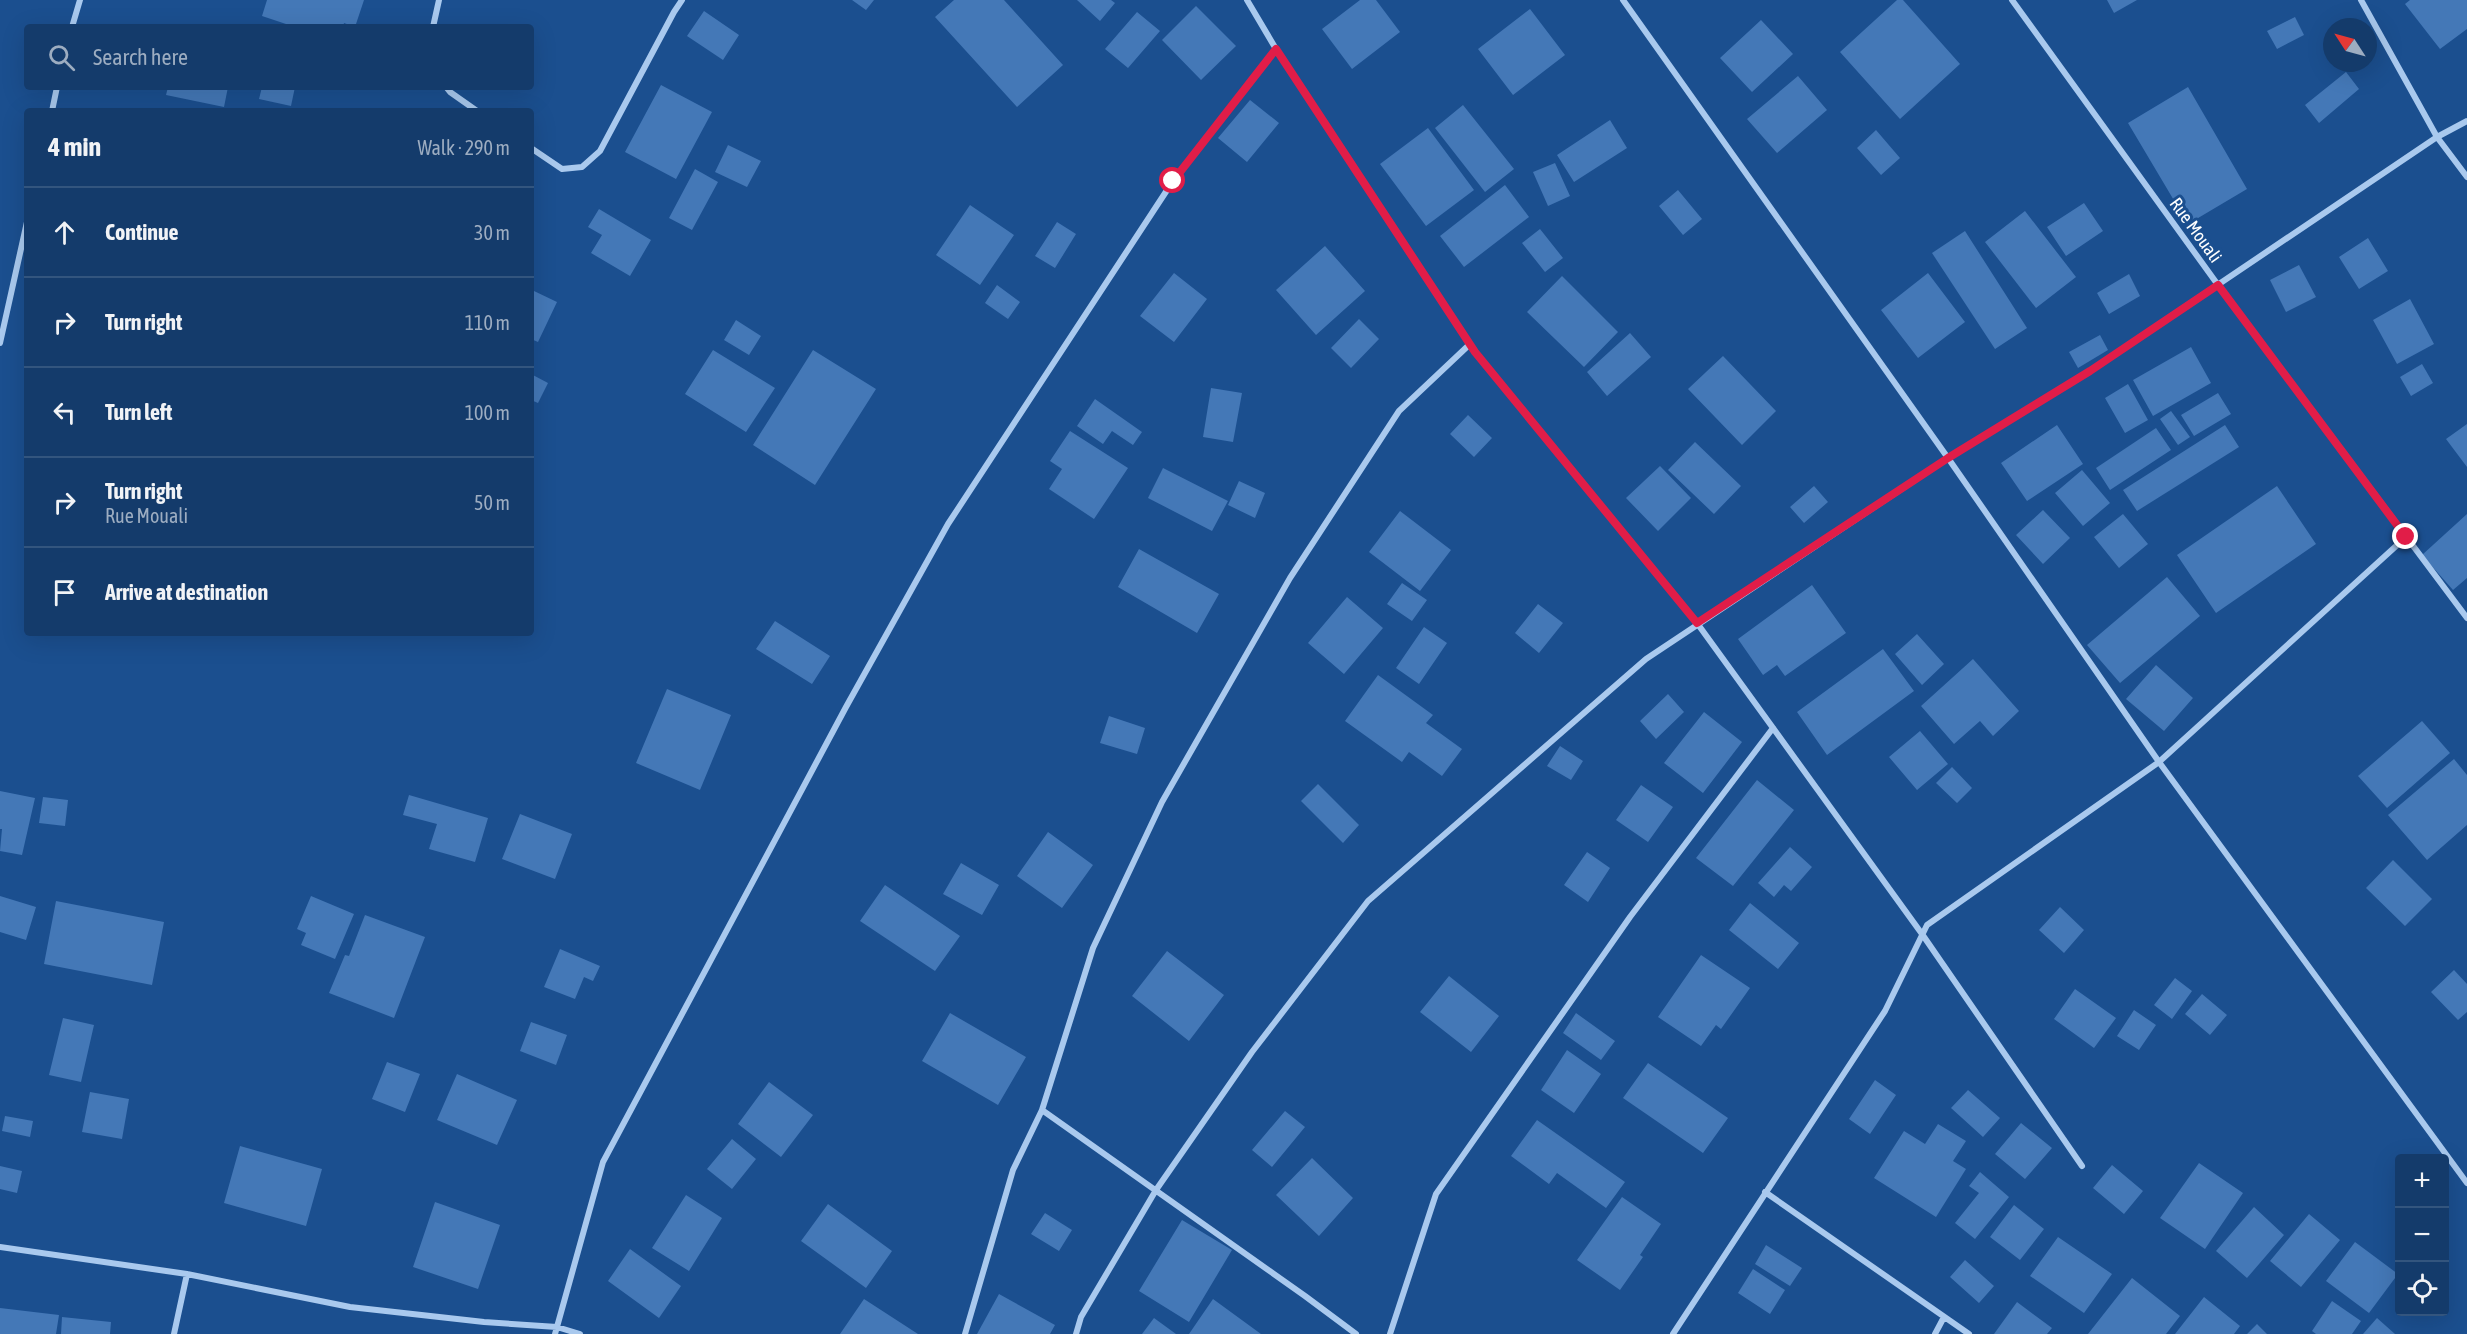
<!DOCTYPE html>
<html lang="en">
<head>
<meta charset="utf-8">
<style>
  :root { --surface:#143b6b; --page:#1d4271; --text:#f1f3f6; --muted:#9dadc1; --line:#33557e }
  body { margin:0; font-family:"Asap Condensed",sans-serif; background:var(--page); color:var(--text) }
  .controls { position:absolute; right:18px; bottom:18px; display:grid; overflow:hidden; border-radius:6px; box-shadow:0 6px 24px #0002 }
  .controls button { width:54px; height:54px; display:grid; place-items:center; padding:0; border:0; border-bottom:2px solid var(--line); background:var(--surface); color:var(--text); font:30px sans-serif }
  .compass { position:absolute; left:2323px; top:18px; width:54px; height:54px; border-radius:50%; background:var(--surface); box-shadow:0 6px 24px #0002; rotate:306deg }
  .stop { position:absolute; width:18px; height:18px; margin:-14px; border:4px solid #e11d48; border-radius:50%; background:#fff }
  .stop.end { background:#e11d48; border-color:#fff; box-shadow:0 2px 6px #0008 }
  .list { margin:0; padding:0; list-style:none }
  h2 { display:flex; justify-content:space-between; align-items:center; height:78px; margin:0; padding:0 24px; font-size:26px }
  h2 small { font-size:20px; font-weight:400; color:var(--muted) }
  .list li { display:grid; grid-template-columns:39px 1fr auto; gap:18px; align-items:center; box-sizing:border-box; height:90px; padding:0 24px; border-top:2px solid var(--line) }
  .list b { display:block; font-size:22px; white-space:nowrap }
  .list p { margin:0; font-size:20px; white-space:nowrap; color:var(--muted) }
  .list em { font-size:20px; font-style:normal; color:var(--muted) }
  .icon { flex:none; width:33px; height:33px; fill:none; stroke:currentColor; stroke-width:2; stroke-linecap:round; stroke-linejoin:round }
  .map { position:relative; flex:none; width:2467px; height:1334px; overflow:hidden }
  .search { position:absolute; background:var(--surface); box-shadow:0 6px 24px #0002; left:24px; top:24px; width:510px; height:66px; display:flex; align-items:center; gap:15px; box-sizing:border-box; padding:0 21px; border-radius:6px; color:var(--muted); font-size:22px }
  .panel { position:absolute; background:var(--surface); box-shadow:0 6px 24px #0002; left:24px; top:108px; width:510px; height:528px; border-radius:6px }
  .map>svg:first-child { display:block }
</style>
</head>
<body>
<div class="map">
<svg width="2467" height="1334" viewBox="0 0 2467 1334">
  <rect width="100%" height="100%" fill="#1b4f8f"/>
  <path fill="#4478b7" d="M267,0H364L355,27L344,23L343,27H295L262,16Z
    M852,0H874L866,10Z
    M954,0H1004L1063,65L1017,107L935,17Z
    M1077,0H1111L1115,3L1100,21Z
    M1360,0H1376L1400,32L1352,69L1322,29Z
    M1897,0H1903L1960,64L1900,119L1840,52Z
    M2107,0H2137L2114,13Z
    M2410,0H2467V29L2440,49L2405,4Z
    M1196,6L1236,46L1201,80L1162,40Z
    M1530,9L1565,55L1513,95L1478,49Z
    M704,11L739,35L723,60L687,36Z
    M1137,12L1160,31L1128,68L1105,49Z
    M2295,17L2304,35L2277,49L2267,31Z
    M1761,20L1793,54L1752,92L1720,58Z
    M2346,72L2359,89L2319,123L2305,105Z
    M1798,76L1827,110L1777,153L1747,119Z
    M661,85L712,112L676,179L625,152Z
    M168,87H228L224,107L166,95Z
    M262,87H295L291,106L259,99Z
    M2188,87L2247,189L2188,224L2128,123Z
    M1250,100L1279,123L1247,162L1218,138Z
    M1463,105L1514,169L1485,192L1435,128Z
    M1610,120L1627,148L1574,182L1557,155Z
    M1428,128L1474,190L1426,226L1380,164Z
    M1876,130L1900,158L1881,175L1857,148Z
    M728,145L761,161L747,187L715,172Z
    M1555,163L1570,196L1548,206L1533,172Z
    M695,169L718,182L692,230L669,218Z
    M1505,185L1529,217L1464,267L1440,236Z
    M1678,190L1702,219L1683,235L1659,206Z
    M2084,203L2103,231L2066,256L2047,227Z
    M970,205L1014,235L980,285L936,255Z
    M599,209L651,240L630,276L591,253L602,235L588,227Z
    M2025,211L2076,277L2036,308L1985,242Z
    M1057,222L1076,234L1055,268L1035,256Z
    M1540,229L1563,258L1545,272L1522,243Z
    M1965,231L2027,328L1995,349L1932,253Z
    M2368,238L2388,271L2359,289L2339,257Z
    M1325,246L1365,291L1316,335L1276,290Z
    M2299,265L2316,297L2286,312L2270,280Z
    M1174,273L1207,299L1174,342L1140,316Z
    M1928,273L1965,322L1918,358L1881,310Z
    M2129,274L2140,296L2109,314L2097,293Z
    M1562,276L1618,332L1584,367L1527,312Z
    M997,285L1020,302L1008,319L985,303Z
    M534,291L557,302L538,342L531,339V297Z
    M2410,299L2434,344L2397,364L2373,320Z
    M1359,319L1379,339L1351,368L1331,348Z
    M736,320L761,336L749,355L724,340Z
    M1630,333L1651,357L1607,396L1587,372Z
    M2100,335L2108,350L2078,368L2069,352Z
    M2191,347L2211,383L2153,416L2133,380Z
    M713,350L775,388L746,432L685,394Z
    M813,350L876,389L815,485L753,445Z
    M1723,356L1776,411L1742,445L1688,389Z
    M2422,364L2433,383L2411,396L2400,377Z
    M531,374L548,383L538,403L531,400Z
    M2128,384L2148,420L2125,433L2105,398Z
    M1211,388L1242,393L1233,442L1203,437Z
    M2218,393L2231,414L2194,436L2181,415Z
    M1095,399L1142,432L1133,445L1112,431L1103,444L1077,426Z
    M2171,411L2190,437L2178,445L2160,419Z
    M1468,415L1492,438L1474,457L1450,434Z
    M2467,424V467L2446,439Z
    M2057,425L2083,464L2027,501L2001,463Z
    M2225,425L2239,447L2137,511L2123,490Z
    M2156,428L2171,450L2110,490L2096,468Z
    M1070,431L1128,468L1094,519L1049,489L1062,469L1050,461Z
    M1695,442L1741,486L1714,514L1668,470Z
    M1660,466L1691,498L1658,531L1626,498Z
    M1163,468L1228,501L1212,531L1148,498Z
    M2082,470L2110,503L2083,526L2055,493Z
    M1239,481L1265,493L1255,518L1228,505Z
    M1814,486L1828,502L1804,523L1790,507Z
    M2277,486L2316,544L2216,613L2177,555Z
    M2043,510L2070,538L2043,564L2016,535Z
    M1400,511L1451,550L1420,591L1369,552Z
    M2123,514L2148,544L2119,568L2094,537Z
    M2467,514V578L2453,590L2422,555Z
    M1139,549L1219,594L1197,633L1118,587Z
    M2167,577L2200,616L2120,683L2087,645Z
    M1402,583L1427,600L1412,621L1387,604Z
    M1812,585L1846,633L1785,676L1777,665L1763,675L1738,639Z
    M1347,597L1383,628L1344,674L1308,643Z
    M1538,604L1563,623L1539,653L1515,633Z
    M775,621L830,656L812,684L756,649Z
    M1424,627L1447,643L1419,684L1396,668Z
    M1917,634L1944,664L1922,685L1895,654Z
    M1883,649L1914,691L1827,755L1797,712Z
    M1973,659L2019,711L1993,736L1980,721L1954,744L1921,706Z
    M2156,665L2193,698L2164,731L2126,699Z
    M1378,675L1433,715L1426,723L1462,749L1442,776L1409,752L1402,762L1345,721Z
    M667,689L731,715L700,790L636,763Z
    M1668,694L1684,712L1656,739L1640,721Z
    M1704,712L1742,742L1703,793L1664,763Z
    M1109,716L1145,728L1137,754L1100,743Z
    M2422,721L2450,753L2387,808L2358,776Z
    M1920,731L1948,764L1917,790L1889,757Z
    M1560,746L1583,761L1571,780L1547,766Z
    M2454,759L2467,775V825L2427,860L2388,815Z
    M1952,767L1972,788L1957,803L1936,783Z
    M1757,780L1794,810L1733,886L1696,858Z
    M1318,784L1359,825L1343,843L1301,801Z
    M1641,785L1673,807L1648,842L1616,820Z
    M0,791L35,798L22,855L0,851L2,829H0Z
    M409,795L488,818L475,862L429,849L437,824L403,815Z
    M43,797L68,800L65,826L39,823Z
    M520,814L572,834L555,879L502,859Z
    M1048,832L1093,865L1062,908L1017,876Z
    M1790,847L1812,867L1791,891L1784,885L1774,897L1758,883Z
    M1587,852L1610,868L1588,902L1564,885Z
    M2393,860L2432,899L2405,926L2366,888Z
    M961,863L999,885L982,915L943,894Z
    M885,885L960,936L935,971L860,921Z
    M0,896L36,907L26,940L0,932Z
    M311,896L354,914L335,959L301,945L306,933L297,929Z
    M56,901L164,922L152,985L44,964Z
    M1750,903L1799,943L1778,969L1729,930Z
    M2060,907L2084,930L2064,953L2039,930Z
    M365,915L425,937L394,1018L329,993L345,955L349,956Z
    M560,949L600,966L593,981L584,977L575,999L544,987Z
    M1167,951L1224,995L1189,1041L1132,996Z
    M1701,955L1750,988L1721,1029L1716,1025L1701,1046L1658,1017Z
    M2454,970L2467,984V1012L2458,1020L2431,992Z
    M1449,976L1499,1016L1471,1052L1420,1012Z
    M2175,978L2192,991L2172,1019L2154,1005Z
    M2075,989L2116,1018L2094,1048L2054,1019Z
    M2202,994L2227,1015L2210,1035L2185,1014Z
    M2134,1010L2156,1025L2139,1050L2117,1036Z
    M950,1013L1026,1057L998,1105L922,1061Z
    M1576,1013L1615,1041L1601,1060L1563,1033Z
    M63,1018L94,1025L81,1082L49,1075Z
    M531,1022L567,1035L556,1065L520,1051Z
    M1567,1050L1601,1074L1574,1113L1541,1090Z
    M387,1062L420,1074L405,1112L372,1099Z
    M1648,1063L1728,1118L1703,1153L1623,1098Z
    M457,1074L517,1100L497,1145L437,1120Z
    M1875,1080L1896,1095L1870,1134L1849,1119Z
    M769,1082L813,1115L781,1157L738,1124Z
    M1968,1090L2000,1118L1983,1137L1951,1108Z
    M90,1092L129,1099L122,1139L82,1132Z
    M1285,1111L1305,1127L1272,1167L1252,1150Z
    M5,1116L33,1121L30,1137L2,1131Z
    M1537,1120L1625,1182L1606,1208L1557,1173L1549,1184L1511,1156Z
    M2021,1123L2052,1148L2025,1179L1995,1154Z
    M1938,1124L1966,1141L1953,1161L1966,1169L1936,1217L1874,1178L1904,1131L1925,1144Z
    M732,1139L756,1159L732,1189L707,1169Z
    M240,1146L322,1169L306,1226L224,1203Z
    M1312,1158L1353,1198L1319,1236L1276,1195Z
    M2199,1163L2243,1193L2205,1249L2160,1218Z
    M2112,1165L2143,1191L2124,1214L2093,1188Z
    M0,1166L22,1171L17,1193L0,1189Z
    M1980,1172L2009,1197L1975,1239L1955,1223L1979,1193L1969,1186Z
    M686,1195L722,1218L689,1271L652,1248Z
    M1622,1197L1661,1224L1640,1255L1643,1257L1620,1290L1577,1260Z
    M435,1202L500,1225L478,1289L413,1267Z
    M828,1204L892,1251L866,1288L801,1241Z
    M2014,1205L2044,1229L2020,1260L1990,1237Z
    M2254,1207L2284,1235L2247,1278L2216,1251Z
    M1045,1213L1072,1230L1059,1251L1031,1234Z
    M2309,1214L2340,1240L2301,1287L2270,1261Z
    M1182,1220L1232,1250L1189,1322L1139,1291Z
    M2058,1237L2112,1274L2084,1313L2030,1276Z
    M2355,1242L2398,1274L2369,1313L2326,1281Z
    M1766,1245L1802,1268L1790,1286L1755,1264Z
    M630,1249L681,1286L659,1318L608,1281Z
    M1965,1260L1994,1286L1979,1303L1950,1277Z
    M1753,1269L1785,1290L1770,1314L1738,1293Z
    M2132,1278L2180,1316L2166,1334H2088Z
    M999,1294L1055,1325L1050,1334H977Z
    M2204,1297L2240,1326L2234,1334H2175Z
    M864,1299L918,1334H840Z
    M1213,1299L1261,1334H1189Z
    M2332,1301L2361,1321L2352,1334H2316L2312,1331Z
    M2017,1302L2052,1328L2047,1334H1994Z
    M0,1308L59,1315L56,1334H0Z
    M62,1317L111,1322L110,1334H61Z
    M1154,1318L1176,1334H1142Z
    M2377,1318L2395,1334H2363Z
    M2257,1324L2267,1334H2247Z"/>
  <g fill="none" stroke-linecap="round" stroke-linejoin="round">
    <path stroke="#a9c9ee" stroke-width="6" d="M1247,0L1276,49L1475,352L1697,623L1922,934L2082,1166
      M1623,0L1948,458L2159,762L2467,1183
      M2012,0L2218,285L2467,618
      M2361,0L2437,137L2467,177
      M72,27L80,0
      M433,27L439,0
      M446,87L450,92L477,111
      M52,111L57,87
      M531,148L562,169L582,167L600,151L674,12L682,0
      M0,343L27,222
      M1042,1110L1305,1296L1356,1334
      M1765,1192L1969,1334
      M0,1247L187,1274L350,1307L484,1322L557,1327L580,1334
      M174,1334L187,1274
      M555,1334L603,1162L846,707L948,524L1173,181L1276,49
      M965,1334L1013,1170L1042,1110L1093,948L1162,802L1290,578L1399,411L1470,344
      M1076,1334L1081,1317L1156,1190L1252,1052L1368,901L1646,659L1948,458L2090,371L2437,137L2467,121
      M1390,1334L1436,1194L1630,917L1773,728
      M1673,1334L1885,1011L1927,925L2159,762L2406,537
      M1935,1334L1944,1317"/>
  </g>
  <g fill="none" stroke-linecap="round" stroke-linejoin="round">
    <path stroke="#e11d48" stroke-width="8" d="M1173,181L1276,49L1475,352L1697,623L1948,458L2090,371L2218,285L2406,537"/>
  </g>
  <g text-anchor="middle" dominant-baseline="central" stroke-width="6" stroke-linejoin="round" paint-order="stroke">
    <g font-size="18" fill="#fff" stroke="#1b4f8f">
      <text transform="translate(2196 230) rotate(54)">Rue Mouali</text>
    </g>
  </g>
</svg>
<div class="controls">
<button>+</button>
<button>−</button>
<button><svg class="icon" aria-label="locate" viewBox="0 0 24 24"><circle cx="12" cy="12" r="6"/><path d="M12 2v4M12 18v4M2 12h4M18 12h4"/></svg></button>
</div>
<svg class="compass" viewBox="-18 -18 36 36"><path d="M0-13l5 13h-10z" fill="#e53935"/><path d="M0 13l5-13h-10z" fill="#9dadc1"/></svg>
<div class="stop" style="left:1173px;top:181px"></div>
<div class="stop end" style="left:2406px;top:537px"></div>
<div class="search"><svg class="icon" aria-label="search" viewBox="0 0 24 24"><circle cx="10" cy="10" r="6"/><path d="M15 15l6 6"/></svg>Search here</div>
<section class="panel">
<h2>4 min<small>Walk · 290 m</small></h2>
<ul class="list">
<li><svg class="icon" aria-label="ahead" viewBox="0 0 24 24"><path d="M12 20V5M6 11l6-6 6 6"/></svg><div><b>Continue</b></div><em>30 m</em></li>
<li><svg class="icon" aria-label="right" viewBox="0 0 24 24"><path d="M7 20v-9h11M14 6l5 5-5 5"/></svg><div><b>Turn right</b></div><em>110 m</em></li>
<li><svg class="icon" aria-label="left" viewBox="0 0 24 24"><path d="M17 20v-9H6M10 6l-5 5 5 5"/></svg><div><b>Turn left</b></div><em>100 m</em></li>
<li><svg class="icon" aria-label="right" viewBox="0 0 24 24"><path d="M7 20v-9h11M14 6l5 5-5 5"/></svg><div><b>Turn right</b><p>Rue Mouali</p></div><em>50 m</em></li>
<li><svg class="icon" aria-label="arrive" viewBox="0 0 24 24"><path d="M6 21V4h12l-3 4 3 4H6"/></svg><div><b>Arrive at destination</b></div></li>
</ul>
</section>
</div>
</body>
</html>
